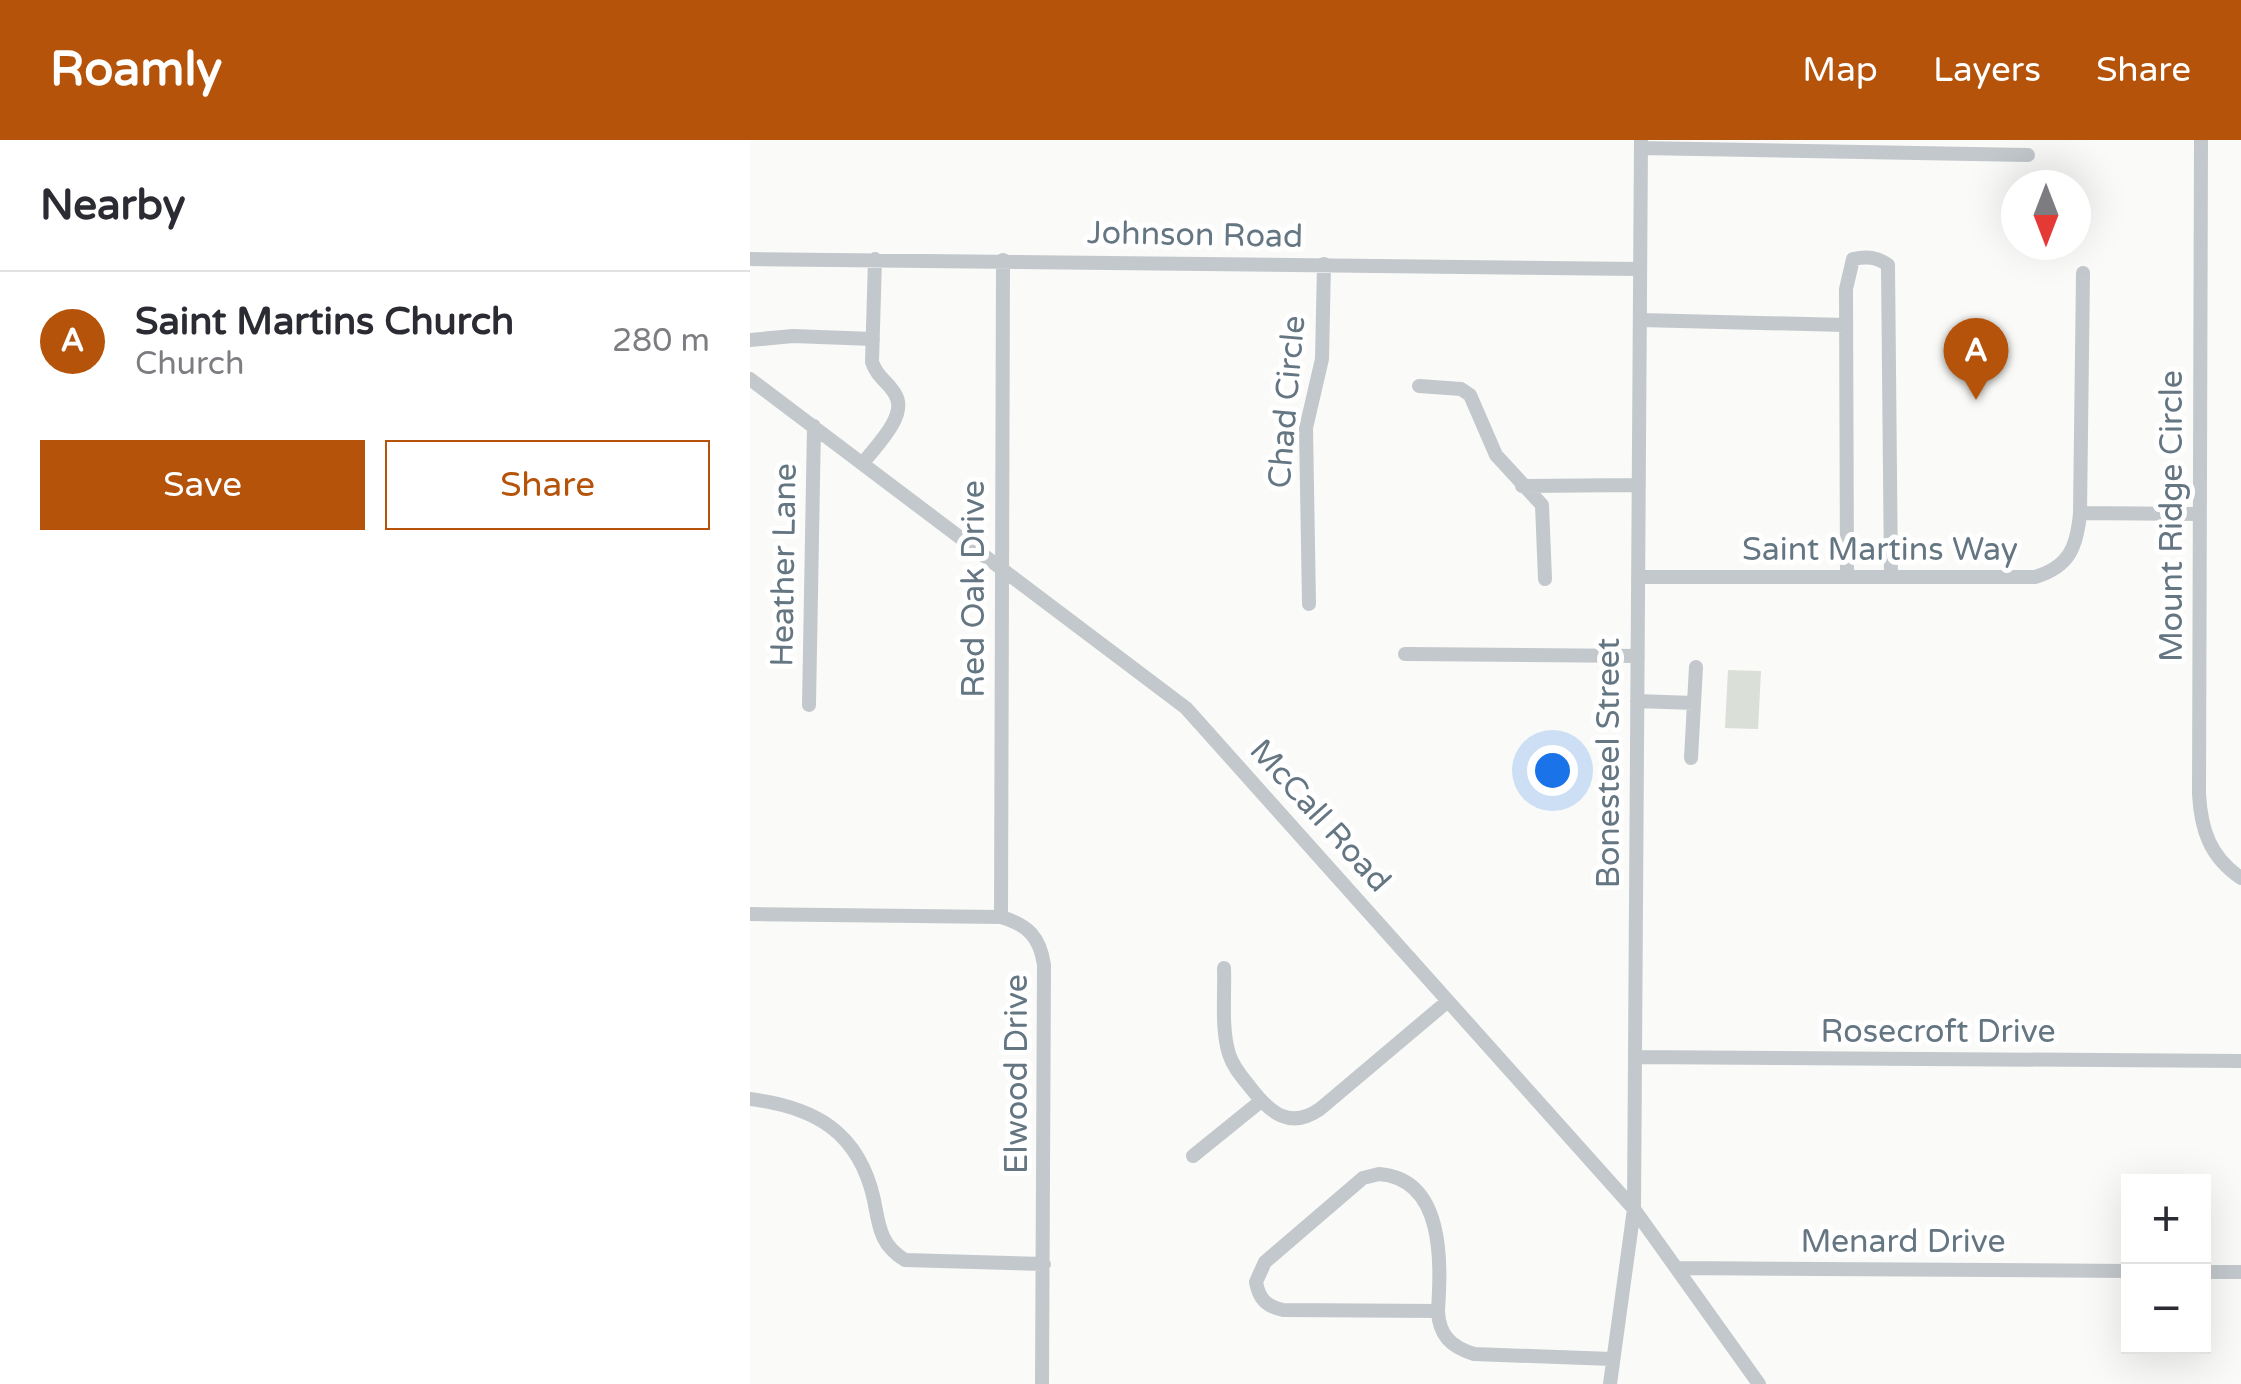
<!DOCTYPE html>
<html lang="en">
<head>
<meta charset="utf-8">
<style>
  :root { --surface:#fff; --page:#f7f7f7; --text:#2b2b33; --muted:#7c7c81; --line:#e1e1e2; --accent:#b45309 }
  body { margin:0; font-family:"Varela Round",sans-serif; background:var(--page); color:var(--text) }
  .controls { position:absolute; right:30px; bottom:30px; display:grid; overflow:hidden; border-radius:0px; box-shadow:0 10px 40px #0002 }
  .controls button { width:90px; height:90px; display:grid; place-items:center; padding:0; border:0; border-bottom:2px solid var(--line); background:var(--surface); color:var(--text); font:50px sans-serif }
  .compass { position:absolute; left:1251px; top:30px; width:90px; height:90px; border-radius:50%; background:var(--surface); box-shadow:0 10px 40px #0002; rotate:180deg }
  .you { position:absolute; left:802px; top:630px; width:35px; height:35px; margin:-25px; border:8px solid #fff; border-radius:50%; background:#1a73e8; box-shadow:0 0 0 15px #1a73e833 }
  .badge { display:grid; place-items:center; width:65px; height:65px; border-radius:50%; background:var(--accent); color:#fff; font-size:32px; font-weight:700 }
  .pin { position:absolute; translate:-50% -82px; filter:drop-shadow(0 2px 5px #0008) }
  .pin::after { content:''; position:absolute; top:52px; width:35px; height:30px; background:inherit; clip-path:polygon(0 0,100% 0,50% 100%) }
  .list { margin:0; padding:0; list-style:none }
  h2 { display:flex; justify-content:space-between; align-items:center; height:130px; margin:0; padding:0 40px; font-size:42px }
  h2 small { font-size:32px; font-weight:400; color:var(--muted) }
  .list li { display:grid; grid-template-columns:65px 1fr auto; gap:30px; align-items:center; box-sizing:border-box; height:140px; padding:0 40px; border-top:2px solid var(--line) }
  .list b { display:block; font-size:38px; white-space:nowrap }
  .list p { margin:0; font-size:32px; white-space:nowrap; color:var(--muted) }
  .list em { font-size:32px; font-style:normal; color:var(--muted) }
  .actions { display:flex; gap:20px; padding:30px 40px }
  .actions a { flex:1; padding:22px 0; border:2px solid var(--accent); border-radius:0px; text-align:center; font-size:35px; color:var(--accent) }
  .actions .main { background:var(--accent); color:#fff }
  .map { position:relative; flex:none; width:1491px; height:1244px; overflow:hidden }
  header { display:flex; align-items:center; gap:60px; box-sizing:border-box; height:140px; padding:0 50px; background:var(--accent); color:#fff }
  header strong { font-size:48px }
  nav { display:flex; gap:55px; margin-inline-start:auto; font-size:35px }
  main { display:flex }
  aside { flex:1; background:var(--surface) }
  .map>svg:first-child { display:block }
</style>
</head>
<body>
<header>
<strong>Roamly</strong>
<nav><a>Map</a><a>Layers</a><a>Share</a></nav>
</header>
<main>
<aside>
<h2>Nearby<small></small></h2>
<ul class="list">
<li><span class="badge">A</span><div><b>Saint Martins Church</b><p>Church</p></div><em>280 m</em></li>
</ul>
<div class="actions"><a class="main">Save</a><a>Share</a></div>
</aside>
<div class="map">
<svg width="1491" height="1244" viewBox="0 0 1491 1244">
  <rect width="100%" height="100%" fill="#fafaf8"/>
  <path fill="#dadfd7" d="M978,530L1011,531L1008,589L975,588Z"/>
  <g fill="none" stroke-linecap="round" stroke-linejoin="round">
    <path stroke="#c3c8cc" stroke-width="14" d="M1451,0L1449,654C1451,690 1460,717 1491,738
      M891,8L1278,15
      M0,119L890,129
      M890,180L1095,185
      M0,200L43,196L123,199
      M0,239L436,568L884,1069L1009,1244
      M669,246L711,249L720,255L746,315L792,365L795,439
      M113,323C125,307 159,275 145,254C137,240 128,239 122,222L125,119
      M772,346L889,345
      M1330,373L1449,374
      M888,437H1285C1319,427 1327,407 1330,373L1333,133
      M1097,437L1096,149L1103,119C1117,116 1127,117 1138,125L1141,437
      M559,464L556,288L572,219L574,124
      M655,514L888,516
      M887,561L944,563
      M59,565L64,286
      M941,618L946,527
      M0,774L251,777C278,785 290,797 294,825L292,1244
      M251,777L253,120
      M474,828C475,855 471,888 479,914C483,927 492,937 500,947C520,973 540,990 570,969L698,861
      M885,917L1491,921
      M0,959C65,967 109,992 124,1060C129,1086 130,1105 155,1120L294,1124
      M443,1016L511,961
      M629,1034C695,1039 691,1123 688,1171L533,1170C516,1166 509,1159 506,1142L515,1122L613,1038Z
      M927,1128L1378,1131
      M1454,1132H1491
      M688,1171C689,1195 701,1207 724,1214L862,1219
      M860,1244L884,1069L891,0"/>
  </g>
  <g text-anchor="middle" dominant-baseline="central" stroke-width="10" stroke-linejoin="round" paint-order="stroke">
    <g font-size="32" fill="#657683" stroke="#fff">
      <text transform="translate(445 95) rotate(1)">Johnson Road</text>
      <text transform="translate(537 262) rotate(-85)">Chad Circle</text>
      <text transform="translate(1422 376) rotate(-90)">Mount Ridge Circle</text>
      <text x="1130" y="410">Saint Martins Way</text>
      <text transform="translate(34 425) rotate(-89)">Heather Lane</text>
      <text transform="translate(224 449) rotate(-90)">Red Oak Drive</text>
      <text transform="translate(859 623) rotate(-90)">Bonesteel Street</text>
      <text transform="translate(570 676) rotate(48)">McCall Road</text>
      <text x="1188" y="892">Rosecroft Drive</text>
      <text transform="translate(267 934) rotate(-90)">Elwood Drive</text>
      <text x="1153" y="1102">Menard Drive</text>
    </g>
  </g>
</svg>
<div class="controls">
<button>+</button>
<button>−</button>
</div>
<svg class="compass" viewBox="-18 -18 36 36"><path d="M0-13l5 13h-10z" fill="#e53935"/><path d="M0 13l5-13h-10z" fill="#7c7c81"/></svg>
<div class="you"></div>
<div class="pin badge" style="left:1226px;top:260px">A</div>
</div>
</main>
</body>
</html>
